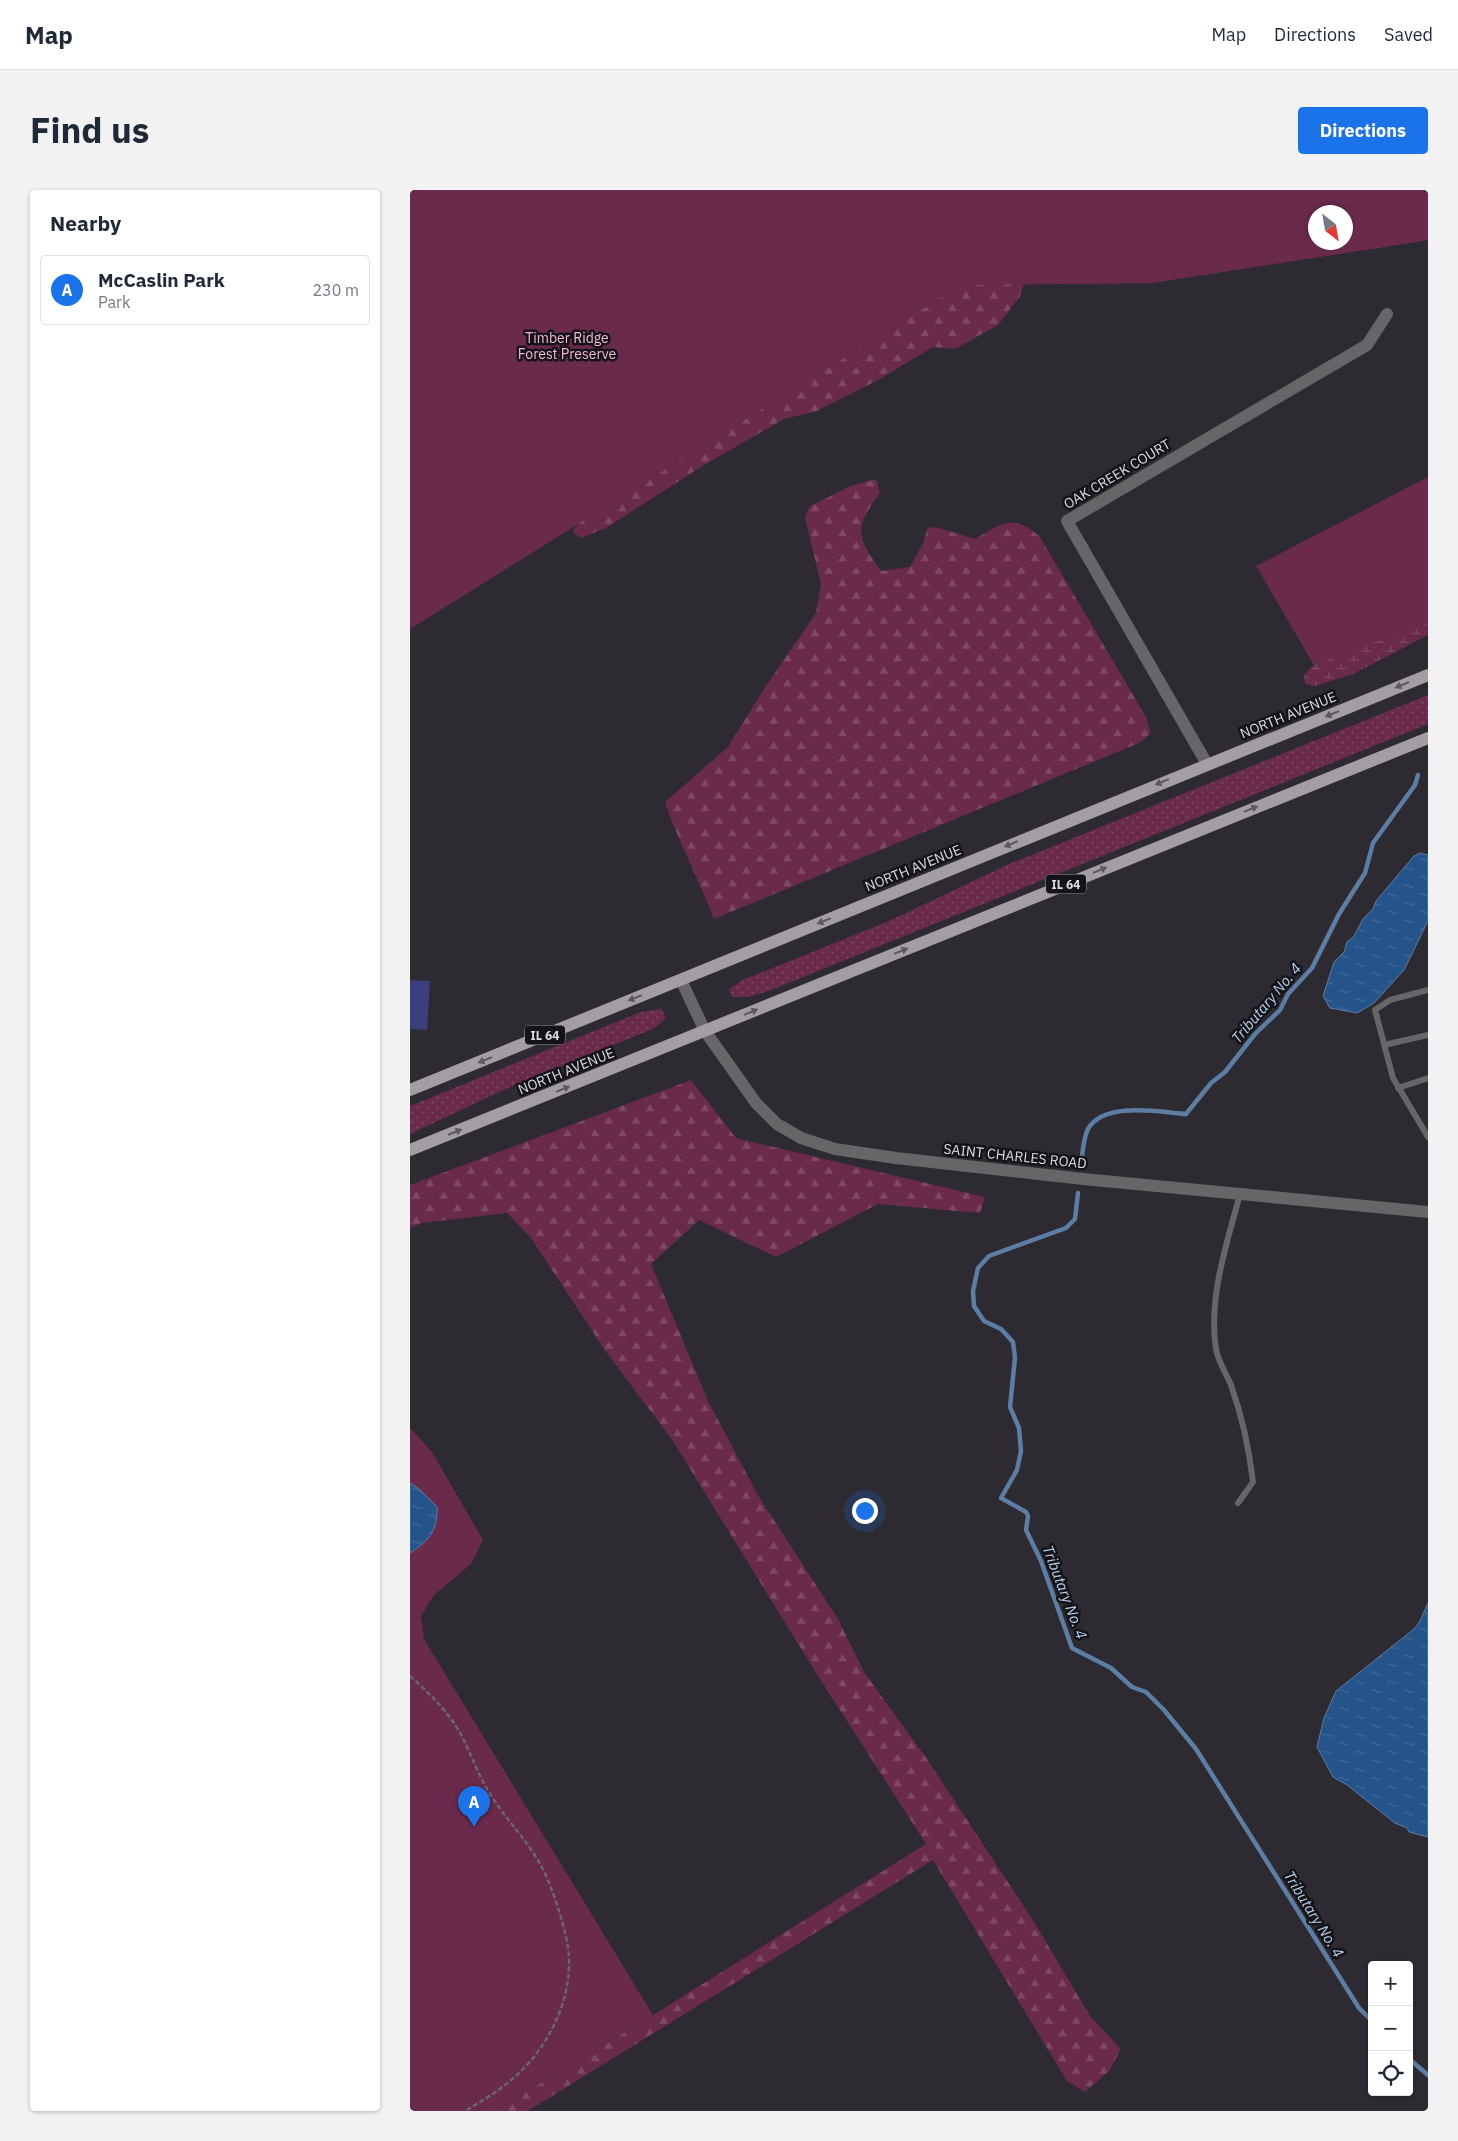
<!DOCTYPE html>
<html lang="en">
<head>
<meta charset="utf-8">
<style>
  :root { --surface:#fff; --page:#f2f2f3; --text:#1f2937; --muted:#747a83; --line:#e0e1e3; --accent:#1a73e8 }
  body { margin:0; font-family:"IBM Plex Sans",sans-serif; background:var(--page); color:var(--text) }
  .controls { position:absolute; right:15px; bottom:15px; display:grid; overflow:hidden; border-radius:5px; box-shadow:0 1px 4px #0004 }
  .controls button { width:45px; height:45px; display:grid; place-items:center; padding:0; border:0; border-bottom:1px solid var(--line); background:var(--surface); color:var(--text); font:25px sans-serif }
  .compass { position:absolute; left:898px; top:15px; width:45px; height:45px; border-radius:50%; background:var(--surface); box-shadow:0 1px 4px #0004; rotate:149deg }
  .you { position:absolute; left:454px; top:1320px; width:18px; height:18px; margin:-12px; border:4px solid #fff; border-radius:50%; background:#1a73e8; box-shadow:0 0 0 8px #1a73e833 }
  .badge { display:grid; place-items:center; width:32px; height:32px; border-radius:50%; background:var(--accent); color:#fff; font-size:16px; font-weight:700 }
  .pin { position:absolute; translate:-50% -41px; filter:drop-shadow(0 1px 2px #0008) }
  .pin::after { content:''; position:absolute; top:26px; width:18px; height:15px; background:inherit; clip-path:polygon(0 0,100% 0,50% 100%) }
  .list { margin:0; padding:0; list-style:none }
  h2 { display:flex; justify-content:space-between; align-items:center; height:65px; margin:0; padding:0 20px; font-size:21px }
  h2 small { font-size:16px; font-weight:400; color:var(--muted) }
  .list li { display:grid; grid-template-columns:32px 1fr auto; gap:15px; align-items:center; box-sizing:border-box; height:70px; margin:0 10px 10px; padding:0 10px; border:1px solid var(--line); border-radius:5px }
  .list b { display:block; font-size:19px; white-space:nowrap }
  .list p { margin:0; font-size:16px; white-space:nowrap; color:var(--muted) }
  .list em { font-size:16px; font-style:normal; color:var(--muted) }
  .icon { flex:none; width:28px; height:28px; fill:none; stroke:currentColor; stroke-width:2; stroke-linecap:round; stroke-linejoin:round }
  .map { position:relative; flex:none; width:1018px; height:1921px; overflow:hidden; border-radius:5px }
  header { display:flex; align-items:center; gap:30px; box-sizing:border-box; height:70px; padding:0 25px; background:var(--surface); border-bottom:1px solid var(--line) }
  header strong { font-size:24px }
  nav { display:flex; gap:28px; margin-inline-start:auto; font-size:18px }
  .intro { display:flex; align-items:center; justify-content:space-between; box-sizing:border-box; height:120px; padding:0 30px }
  h1 { margin:0; font-size:35px }
  .button { padding:12px 22px; border-radius:5px; background:var(--accent); color:#fff; font-size:18px; font-weight:700 }
  main { display:flex; gap:30px; padding:0 30px }
  aside { flex:1; background:var(--surface); border-radius:5px; box-shadow:0 1px 4px #0004 }
  .map>svg:first-child { display:block }
</style>
</head>
<body>
<header>
<strong>Map</strong>
<nav><a>Map</a><a>Directions</a><a>Saved</a></nav>
</header>
<div class="intro"><h1>Find us</h1><a class="button">Directions</a></div>
<main>
<aside>
<h2>Nearby<small></small></h2>
<ul class="list">
<li><span class="badge">A</span><div><b>McCaslin Park</b><p>Park</p></div><em>230 m</em></li>
</ul>
</aside>
<div class="map">
<svg width="1018" height="1921" viewBox="0 0 1018 1921">
  <defs>
    <pattern id="grass-dots" width="8" height="8" patternUnits="userSpaceOnUse" patternTransform="scale(1.25)"><rect width="8" height="8" fill="#6a2a4c"/><path d="M2 2h.1M6 6h.1" fill="none" stroke="#7f4866" stroke-width="1.8" stroke-linecap="round"/></pattern>
    <pattern id="forest-firs" width="22" height="20" patternUnits="userSpaceOnUse" patternTransform="scale(1.25)"><rect width="22" height="20" fill="#6a2a4c"/><path d="M5 1l3.5 6h-7zM16 11l3.5 6h-7z" fill="#7f4866"/></pattern>
    <pattern id="wetland-marsh" width="20" height="14" patternUnits="userSpaceOnUse" patternTransform="scale(1.25)"><rect width="20" height="14" fill="#6a2a4c"/><path d="M1 5h8M5 5V1M11 12h8M15 12V8" fill="none" stroke="#7f4866"/></pattern>
    <pattern id="water-ripples" width="26" height="14" patternUnits="userSpaceOnUse" patternTransform="scale(1.25)"><rect width="26" height="14" fill="#24548a"/><path d="M2 4q2-2 4 0t4 0M15 11q2-2 4 0t4 0" fill="none" stroke="#436c9a"/></pattern>
  </defs>
  <rect width="100%" height="100%" fill="#2d2a32"/>
  <path fill="url(#grass-dots)" d="M1018,505V534L361,800L338,807H322L319,799L333,790L477,732L599,674Z
    M251,819L256,828L243,839L100,897L0,944V916L231,822Z"/>
  <path fill="url(#forest-firs)" fill-rule="evenodd" d="M408,0H1018V50L742,93L614,94L610,106L588,135L545,159L523,157L468,190L407,221L374,229L294,275L196,338L171,348L163,342L181,312ZM906,22H936V52H906Z
    M466,289L470,303C445,337 445,346 471,381L500,377L512,355L518,338L526,337L565,349C592,333 603,323 630,347L736,527L741,543L729,553L304,729C289,689 268,652 255,612L318,557L356,496L406,423L411,394L395,327L400,316L441,296Z
    M281,890L326,948L575,1007L570,1023L468,1014L366,1067L289,1030L241,1074L298,1211L349,1307L428,1429L454,1482L517,1569L626,1735L680,1826L711,1859L699,1881L675,1902L657,1891L523,1670L118,1921H85L243,1825L516,1654L403,1478L263,1251L194,1159L121,1048L97,1023L12,1033L0,1038V995Z"/>
  <path fill="url(#wetland-marsh)" d="M1018,371V445L943,484L905,496L895,494L894,485L904,475Z"/>
  <path fill="#6a2a4c" fill-rule="evenodd" d="M0,0H1018V50L742,93L551,95L0,439ZM936,22V52H906V22Z
    M1018,287V431L904,475L846,376Z
    M0,1238L22,1262L73,1350L61,1374L24,1405L11,1426L14,1449L243,1825L85,1921H0Z"/>
  <path fill="url(#water-ripples)" stroke="#5c7da4" d="M1010,663L1018,665V731L1014,739L994,780L964,813L947,823L920,818L913,806L924,772L934,762L937,752L944,746L953,729L963,719L966,711L1004,666Z
    M0,1293L9,1299L27,1317C28,1340 19,1351 0,1363Z
    M1018,1413V1647L999,1642L997,1638L985,1633L937,1595L923,1587L907,1557L914,1528L926,1501L1004,1439L1009,1433Z"/>
  <g fill="none" stroke-linecap="round" stroke-linejoin="round">
    <path stroke="#5c7da4" stroke-width="4.5" d="M671,977C672,966 673,949 678,939C694,911 749,922 776,924L801,893L815,882L845,844L870,820L878,804L902,778L929,724L955,683L963,653L1005,595L1008,585
      M668,1003L665,1029L656,1038L579,1066L568,1078L563,1101L564,1116L574,1131L591,1139L603,1152L605,1168L600,1217L609,1238L611,1261L607,1280L591,1308L616,1322L618,1326L616,1340L631,1371L662,1458L701,1478L722,1497L736,1502L754,1520L786,1559L949,1818L962,1831
      M999,1869L1018,1885"/>
  </g>
  <path fill="#3b3f7d" d="M0,790L20,791L17,840L0,839Z"/>
  <g fill="none" stroke-linecap="round" stroke-linejoin="round">
    <path stroke="#69676e" stroke-width="2.5" stroke-dasharray="5 2.5" stroke-linecap="butt" d="M0,1486C19,1503 37,1520 50,1543C61,1563 68,1585 80,1604C95,1628 115,1648 129,1672C137,1686 143,1702 148,1718C154,1737 160,1757 159,1777C158,1814 139,1853 113,1879C96,1897 75,1909 55,1921"/>
    <path stroke="#686568" stroke-width="6" d="M1018,800L980,810L965,820L983,888L1018,947
      M974,855L1018,845
      M988,898L1018,888
      M828,1313L843,1292C839,1258 832,1226 821,1195C816,1183 808,1171 806,1159C798,1108 817,1053 830,1004"/>
    <path stroke="#686568" stroke-width="12" d="M797,574L657,331L957,155L977,124
      M271,790L295,841L346,913L367,934L391,948L425,959L486,968L673,989L1018,1022"/>
    <path stroke="#a49da4" stroke-width="12" d="M0,900L1018,485
      M0,960L1018,548"/>
  </g>
  <defs><path id="oneway-solid" d="M-6-.8H1V-3.2L6.5 0L1 3.2V.8H-6Z" transform="scale(1.25)"/></defs>
  <g fill="#5c585e">
    <use href="#oneway-solid" transform="translate(992 495) rotate(158)"/>
    <use href="#oneway-solid" transform="translate(922 524) rotate(158)"/>
    <use href="#oneway-solid" transform="translate(752 592) rotate(158)"/>
    <use href="#oneway-solid" transform="translate(841 619) rotate(-22)"/>
    <use href="#oneway-solid" transform="translate(601 654) rotate(158)"/>
    <use href="#oneway-solid" transform="translate(690 680) rotate(-22)"/>
    <use href="#oneway-solid" transform="translate(414 731) rotate(158)"/>
    <use href="#oneway-solid" transform="translate(491 761) rotate(-22)"/>
    <use href="#oneway-solid" transform="translate(225 808) rotate(158)"/>
    <use href="#oneway-solid" transform="translate(341 822) rotate(-22)"/>
    <use href="#oneway-solid" transform="translate(75 870) rotate(158)"/>
    <use href="#oneway-solid" transform="translate(153 899) rotate(-22)"/>
    <use href="#oneway-solid" transform="translate(45 942) rotate(-22)"/>
  </g>
  <g text-anchor="middle" dominant-baseline="central" stroke-width="5" stroke-linejoin="round" paint-order="stroke">
    <g fill="#141317" stroke="#a1a0a5" stroke-width="1">
      <rect x="636" y="684.5" width="40" height="19" rx="4"/>
      <rect x="115" y="835.5" width="40" height="19" rx="4"/>
    </g>
    <g font-size="12" font-weight="bold" fill="#dedde2">
      <text x="656" y="694">IL 64</text>
      <text x="135" y="845">IL 64</text>
    </g>
    <g font-size="14" fill="#f6b8d4" stroke="#141317">
      <text x="157" y="148">Timber Ridge<tspan x="157" dy="16">Forest Preserve</tspan></text>
    </g>
    <g font-size="14" fill="#dedde2" stroke="#141317">
      <text transform="translate(707 284) rotate(-31)">OAK CREEK COURT</text>
      <text transform="translate(878 525) rotate(-22)">NORTH AVENUE</text>
      <text transform="translate(503 678) rotate(-22)">NORTH AVENUE</text>
      <text transform="translate(156 881) rotate(-22)">NORTH AVENUE</text>
      <text transform="translate(605 966) rotate(6)">SAINT CHARLES ROAD</text>
    </g>
    <g font-size="15" font-style="italic" fill="#b9d3f3" stroke="#141317">
      <text transform="translate(856 813) rotate(-50)">Tributary No. 4</text>
      <text transform="translate(655 1402) rotate(69)">Tributary No. 4</text>
      <text transform="translate(904 1724) rotate(58)">Tributary No. 4</text>
    </g>
  </g>
</svg>
<div class="controls">
<button>+</button>
<button>−</button>
<button><svg class="icon" aria-label="locate" viewBox="0 0 24 24"><circle cx="12" cy="12" r="6"/><path d="M12 2v4M12 18v4M2 12h4M18 12h4"/></svg></button>
</div>
<svg class="compass" viewBox="-18 -18 36 36"><path d="M0-13l5 13h-10z" fill="#e53935"/><path d="M0 13l5-13h-10z" fill="#747a83"/></svg>
<div class="you"></div>
<div class="pin badge" style="left:64px;top:1637px">A</div>
</div>
</main>
</body>
</html>
